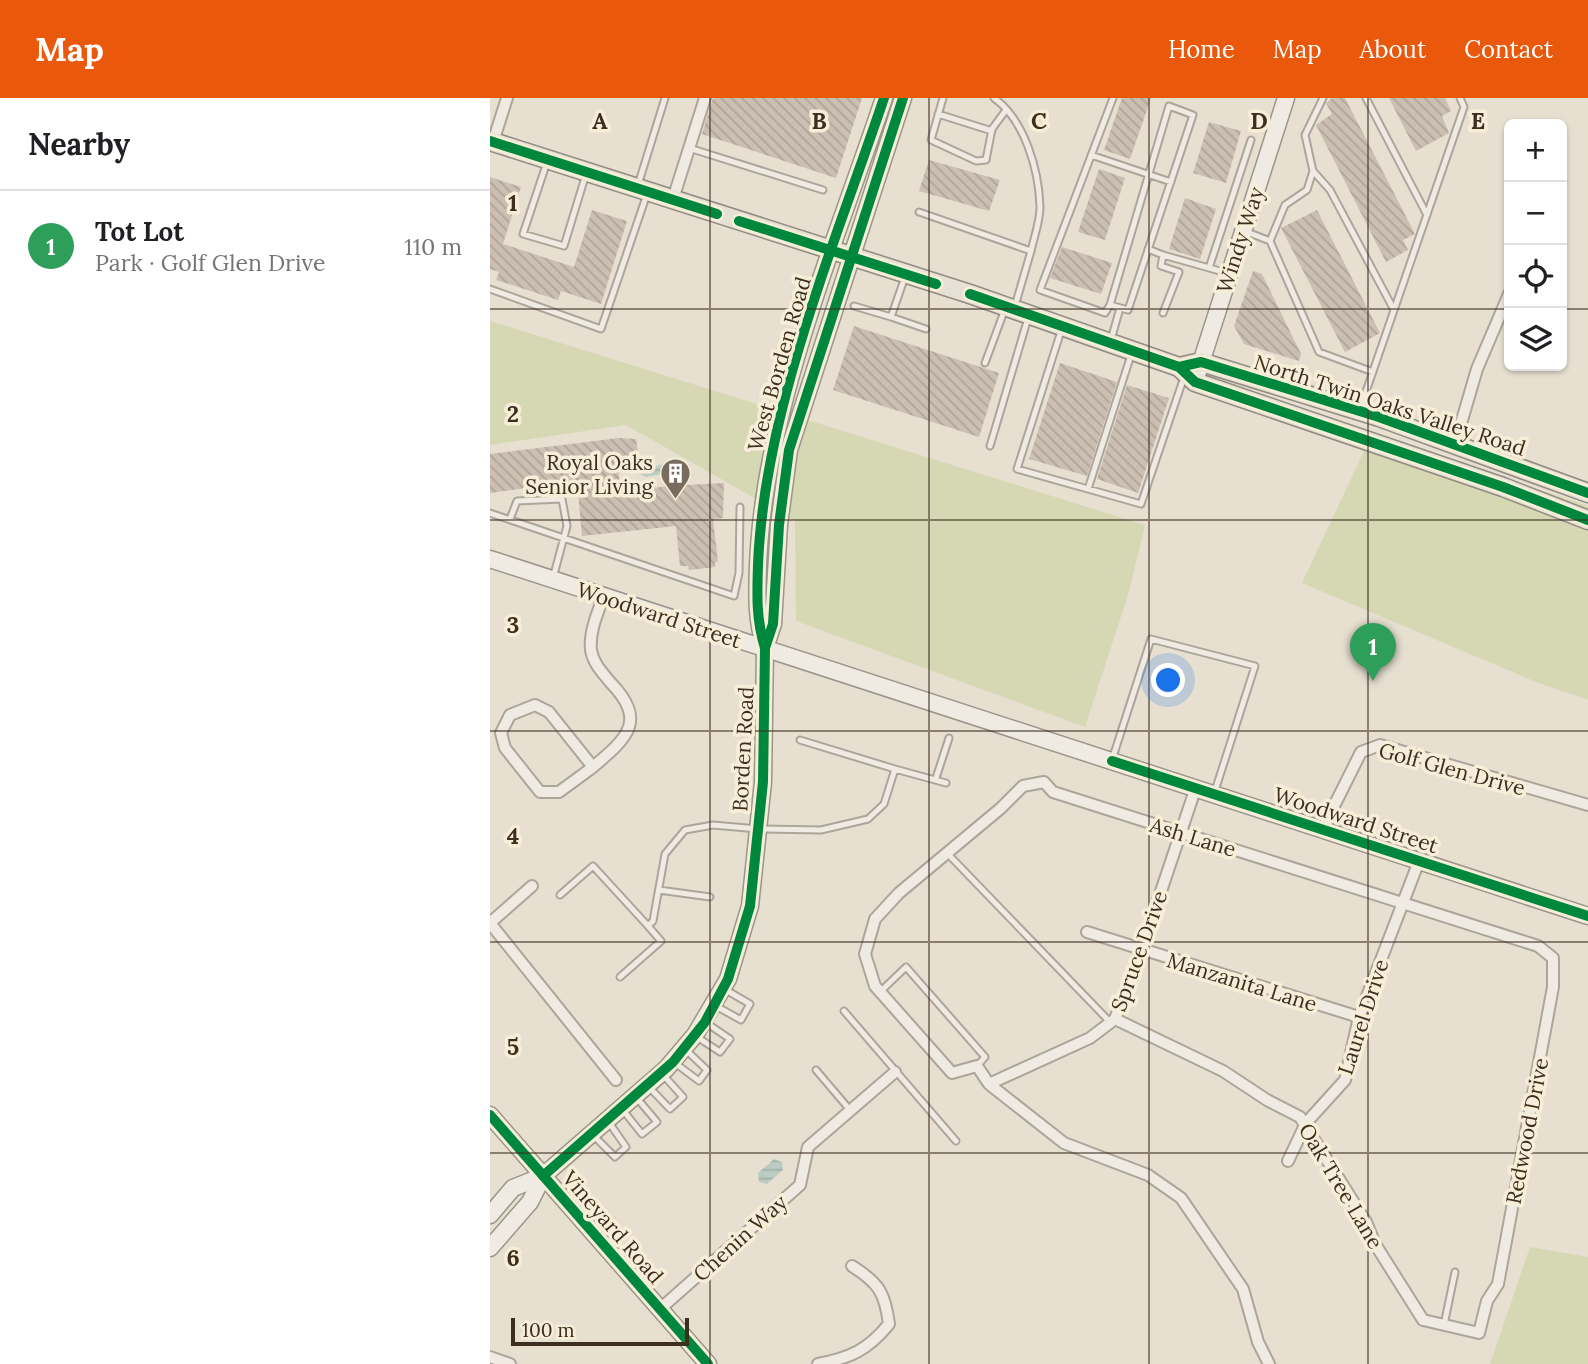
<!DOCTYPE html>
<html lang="en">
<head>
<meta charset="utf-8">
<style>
  :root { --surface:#fff; --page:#f6f6f6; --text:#202124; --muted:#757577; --line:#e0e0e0; --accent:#ea580c }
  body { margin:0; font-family:Lora,serif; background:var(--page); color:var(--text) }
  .controls { position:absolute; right:21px; top:21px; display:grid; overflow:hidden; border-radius:10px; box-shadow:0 2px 5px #0004 }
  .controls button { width:63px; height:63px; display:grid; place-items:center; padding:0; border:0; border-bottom:2px solid var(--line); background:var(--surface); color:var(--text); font:35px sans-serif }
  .scale { position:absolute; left:21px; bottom:18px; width:178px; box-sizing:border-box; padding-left:7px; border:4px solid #3d2e20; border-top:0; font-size:19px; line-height:24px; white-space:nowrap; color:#3d2e20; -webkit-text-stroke:5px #f7eed8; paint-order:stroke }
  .you { position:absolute; left:679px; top:583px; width:24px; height:24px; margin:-18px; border:5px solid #fff; border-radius:50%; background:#1a73e8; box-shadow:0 0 0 10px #1a73e833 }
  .badge { display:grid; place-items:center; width:46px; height:46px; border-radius:50%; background:var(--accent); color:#fff; font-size:23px; font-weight:700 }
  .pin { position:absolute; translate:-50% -58px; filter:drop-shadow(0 2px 4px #0008) }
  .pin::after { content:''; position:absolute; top:37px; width:24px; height:21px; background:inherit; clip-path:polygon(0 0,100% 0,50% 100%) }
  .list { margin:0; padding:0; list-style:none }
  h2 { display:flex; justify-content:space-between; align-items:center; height:91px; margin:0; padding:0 28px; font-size:30px }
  h2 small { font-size:23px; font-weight:400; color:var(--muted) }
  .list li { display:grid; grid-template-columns:46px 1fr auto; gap:21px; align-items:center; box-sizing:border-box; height:112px; padding:0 28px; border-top:2px solid var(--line) }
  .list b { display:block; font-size:26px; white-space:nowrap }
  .list p { margin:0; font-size:23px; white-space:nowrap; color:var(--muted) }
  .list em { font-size:23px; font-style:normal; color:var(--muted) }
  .icon { flex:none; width:38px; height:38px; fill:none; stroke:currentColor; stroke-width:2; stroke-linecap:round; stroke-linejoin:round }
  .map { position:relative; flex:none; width:1098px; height:1266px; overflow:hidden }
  header { display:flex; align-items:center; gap:42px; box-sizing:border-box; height:98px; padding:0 35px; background:var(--accent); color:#fff }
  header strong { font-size:33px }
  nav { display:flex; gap:38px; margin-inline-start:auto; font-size:24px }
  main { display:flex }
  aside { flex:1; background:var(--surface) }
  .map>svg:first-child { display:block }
</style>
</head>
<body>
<header>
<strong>Map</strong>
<nav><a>Home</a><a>Map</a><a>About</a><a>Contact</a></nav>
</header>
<main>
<aside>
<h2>Nearby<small></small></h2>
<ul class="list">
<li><span class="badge" style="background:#2e9e5b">1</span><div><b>Tot Lot</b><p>Park · Golf Glen Drive</p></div><em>110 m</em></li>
</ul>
</aside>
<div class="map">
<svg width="1098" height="1266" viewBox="0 0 1098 1266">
  <defs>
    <pattern id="water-rules" width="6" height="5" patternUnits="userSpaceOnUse" patternTransform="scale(1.75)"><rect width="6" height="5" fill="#bcccc2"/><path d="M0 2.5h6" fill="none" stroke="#a2b0a6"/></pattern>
    <pattern id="building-back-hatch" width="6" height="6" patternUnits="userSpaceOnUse" patternTransform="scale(1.75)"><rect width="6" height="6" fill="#cbbfb2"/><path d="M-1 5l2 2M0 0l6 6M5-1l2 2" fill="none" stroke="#afa499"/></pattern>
  </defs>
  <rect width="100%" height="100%" fill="#e7e0d1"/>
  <path fill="#d6d7b3" d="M0,223L655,427L639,494L595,629L306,523L305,423L136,327L0,347Z
    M882,336L1098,408V602L1046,584L812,485Z
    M1040,1149L1098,1159V1266H1000Z"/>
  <path fill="url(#water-rules)" d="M175,366L181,368L182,374L156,379L151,377L150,371Z
    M284,1061L292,1064L293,1072L277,1086L269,1084L268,1075Z"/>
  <path fill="url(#building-back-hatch)" d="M223,0H372L346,80L212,36Z
    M632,0H661L640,61L614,52Z
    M842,0H855L925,136L913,142L918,152L896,164L826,27L842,16L836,5Z
    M899,0H955L961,13L952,18L959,35L926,53Z
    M719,24L751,33L736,85L703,75Z
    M439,62L510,82L499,113L429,93Z
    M609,71L635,80L615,142L588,134Z
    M0,79L31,89L13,146L84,169L102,112L137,123L111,206L71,193L68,202L6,182L9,174L0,171Z
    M695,100L726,111L710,161L679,151Z
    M827,112L890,235L855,254L791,130Z
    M572,149L622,165L611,196L560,180Z
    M763,173L772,176L811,256L809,263L754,246L744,228Z
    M364,228L509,275L489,339L343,292Z
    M570,265L627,284L597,378L539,361Z
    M637,287L679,300L648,395L607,381Z
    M129,340L146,341L148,354L147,360L127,362L131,396L176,388L234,385L233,420L223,421L228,464H225V469L199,472L198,468H190L186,428L92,438L87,383L0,395V356Z"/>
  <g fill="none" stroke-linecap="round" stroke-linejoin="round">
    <defs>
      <path id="lane" d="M453,0L441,42L486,63L496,62L502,31L516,12
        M504,0C535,22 549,73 550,109C550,124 544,139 541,153
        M876,0L937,117
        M679,8L703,17L638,212L620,207Z
        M448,16L502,33
        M199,50L333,92
        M601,57L681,84
        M57,64L33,136L74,148L96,76
        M823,73L840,92L904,212
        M148,87L175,0
        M429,114L541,153L525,208
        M757,134L780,143L829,254L883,274
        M780,143L795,107L817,92L823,73L815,37L833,0
        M658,151L673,157L671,168L689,174L673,215
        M673,157L737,175
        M719,170L761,42
        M415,179L401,219L436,231
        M0,191L111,231L157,96
        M620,207L615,215L550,192L623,0
        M364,208L401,219
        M572,230L527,371L651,406L694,279
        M621,242L630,210
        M495,265L515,211
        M870,311L974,9L970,0
        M500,348L538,220
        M598,391L641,257
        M0,415L244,498L249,475L250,409
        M20,421L27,403L72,401L77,428L63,480
        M310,642L405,671
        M622,662L661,541L765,568L724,696
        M446,680L459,640
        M457,755L620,924
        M169,792L220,799
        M70,797L103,768L158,828
        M130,879L171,843L158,828L163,823L175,756L195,732L223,727L268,731L331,732L378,721L394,706L405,671L456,685
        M391,893L416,869L495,959L487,968
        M224,907L251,922L260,906L236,892
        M354,913L466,1043
        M207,939L230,954L240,941L215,924
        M185,965L209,983L217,972L195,951
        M326,972L360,1012
        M159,989L180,1011L193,999L174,978
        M132,1011L152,1036L167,1024L146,999
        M103,1037L125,1059L136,1049L118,1023
        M954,1227L965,1174"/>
      <path id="street" d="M3,44L17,0
        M183,101L215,0
        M965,346L987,271L1019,196
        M45,607L59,614L103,669L69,694H50L15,650L11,635L20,617Z
        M103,669C137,640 158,623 120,584C112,574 103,565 101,552C99,535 107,516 113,500
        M832,732L871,654L890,647L1098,707
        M0,825L126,982
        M0,825L42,788
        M597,834L869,919
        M625,921L733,973L777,1002L810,1019L876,1124L885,1146L933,1222L989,1235L997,1203L1008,1186L1063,889V860L1048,848L563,694L554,684L533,688L511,710L409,795L385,821L375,856L385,888L462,975L487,968L499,986L574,1045L658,1077L691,1100L753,1191L768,1244L779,1266
        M499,986L600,940L625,921L651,853L706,689
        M798,1063L816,1025L855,982L869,919L929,763
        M170,1211L310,1087L318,1049L405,974
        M0,1259L20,1266
        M328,1266C360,1260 378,1252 399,1226C395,1195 389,1185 362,1168"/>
      <path id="secondary" d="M708,274L796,0
        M0,461L1098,818
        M275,550C266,521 267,497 268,467C274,312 345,146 394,0
        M0,1017L218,1266
        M0,1117L23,1090L53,1078L176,971L205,937L238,881L260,808L273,684L275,550L283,526L289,427L299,352L413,0
        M0,1150L40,1104L53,1078"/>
      <path id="primary" d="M0,43L480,196L689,269L711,264L889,319L1098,395
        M689,269L705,284L1013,389L1098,422"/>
    </defs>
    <use href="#lane" stroke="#ada599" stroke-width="9"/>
    <use href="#street" stroke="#ada599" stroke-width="14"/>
    <use href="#secondary" stroke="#9c958a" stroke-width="19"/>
    <use href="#primary" stroke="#928b80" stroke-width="21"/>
    <use href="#lane" stroke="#efebe3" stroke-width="5"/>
    <use href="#street" stroke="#efebe3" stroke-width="10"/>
    <use href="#secondary" stroke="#efebe3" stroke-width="16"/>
    <use href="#primary" stroke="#e6e1d4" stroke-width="18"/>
    <defs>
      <path id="cycleway" d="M0,43L227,116
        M249,123L446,186
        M480,196L689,269L711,264L889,319L1098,395
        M689,269L705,284L1013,389L1098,422
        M275,550C266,521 267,497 268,467C274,312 345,146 394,0
        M622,663L1098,818
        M0,1017L218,1266
        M53,1078L183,964L215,924L238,881L260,808L273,684L275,550L283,526L289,427L299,352L413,0"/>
    </defs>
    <use href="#cycleway" stroke="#f7eed8" stroke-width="15"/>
    <use href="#cycleway" stroke="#00873e" stroke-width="10"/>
  </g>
  <path fill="none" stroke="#3d2e20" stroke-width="2" stroke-opacity="0.55" d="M220,0V1266M439,0V1266M659,0V1266M878,0V1266M0,211H1019M1072,211H1098M0,422H1098M0,633H1098M0,844H1098M0,1055H1098"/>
  <defs>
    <symbol id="building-pin" viewBox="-11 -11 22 30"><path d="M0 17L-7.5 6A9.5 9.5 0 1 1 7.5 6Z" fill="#786c5e" stroke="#f7eed8"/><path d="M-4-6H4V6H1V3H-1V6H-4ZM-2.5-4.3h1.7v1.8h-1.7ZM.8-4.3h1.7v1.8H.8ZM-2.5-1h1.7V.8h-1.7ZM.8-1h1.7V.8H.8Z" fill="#fff"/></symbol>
  </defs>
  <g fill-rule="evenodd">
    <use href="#building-pin" x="168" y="358" width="35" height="47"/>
  </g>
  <g text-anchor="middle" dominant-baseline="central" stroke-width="7" stroke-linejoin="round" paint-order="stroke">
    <g font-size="21" fill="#3d2e20" stroke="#f7eed8">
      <text transform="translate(750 142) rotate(-72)">Windy Way</text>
      <text transform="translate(289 266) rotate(-74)">West Borden Road</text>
      <text transform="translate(900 307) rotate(18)">North Twin Oaks Valley Road</text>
      <text transform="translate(169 517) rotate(18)">Woodward Street</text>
      <text transform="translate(253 651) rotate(-87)">Borden Road</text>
      <text transform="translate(962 671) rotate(15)">Golf Glen Drive</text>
      <text transform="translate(866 722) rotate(18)">Woodward Street</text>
      <text transform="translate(703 739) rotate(17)">Ash Lane</text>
      <text transform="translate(649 853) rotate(-70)">Spruce Drive</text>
      <text transform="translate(752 884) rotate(17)">Manzanita Lane</text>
      <text transform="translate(873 919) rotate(-72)">Laurel Drive</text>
      <text transform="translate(1037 1033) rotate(-79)">Redwood Drive</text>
      <text transform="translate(851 1088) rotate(59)">Oak Tree Lane</text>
      <text transform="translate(123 1129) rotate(49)">Vineyard Road</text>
      <text transform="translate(250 1140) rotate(-42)">Chenin Way</text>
    </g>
    <g font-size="21" fill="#3d2e20" stroke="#f7eed8" text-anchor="end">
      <text x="163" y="364">Royal Oaks<tspan x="163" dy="24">Senior Living</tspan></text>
    </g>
  </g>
  <g font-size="23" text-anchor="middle" font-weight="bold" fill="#3d2e20" stroke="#f7eed8" stroke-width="7" stroke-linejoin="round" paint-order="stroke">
    <text x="110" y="31">A</text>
    <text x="329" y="31">B</text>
    <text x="549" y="31">C</text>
    <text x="769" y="31">D</text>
    <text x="988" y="31">E</text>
    <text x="23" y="113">1</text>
    <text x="23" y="324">2</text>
    <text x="23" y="535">3</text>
    <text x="23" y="746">4</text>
    <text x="23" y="957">5</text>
    <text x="23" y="1168">6</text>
  </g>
</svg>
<div class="controls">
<button>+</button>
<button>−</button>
<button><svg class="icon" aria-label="locate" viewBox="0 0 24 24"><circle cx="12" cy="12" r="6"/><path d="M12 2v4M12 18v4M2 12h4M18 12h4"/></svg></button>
<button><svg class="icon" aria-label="layers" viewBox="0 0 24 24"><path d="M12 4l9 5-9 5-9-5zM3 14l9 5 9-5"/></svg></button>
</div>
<div class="scale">100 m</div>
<div class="you"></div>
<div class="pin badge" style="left:883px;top:583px;background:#2e9e5b">1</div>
</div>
</main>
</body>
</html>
